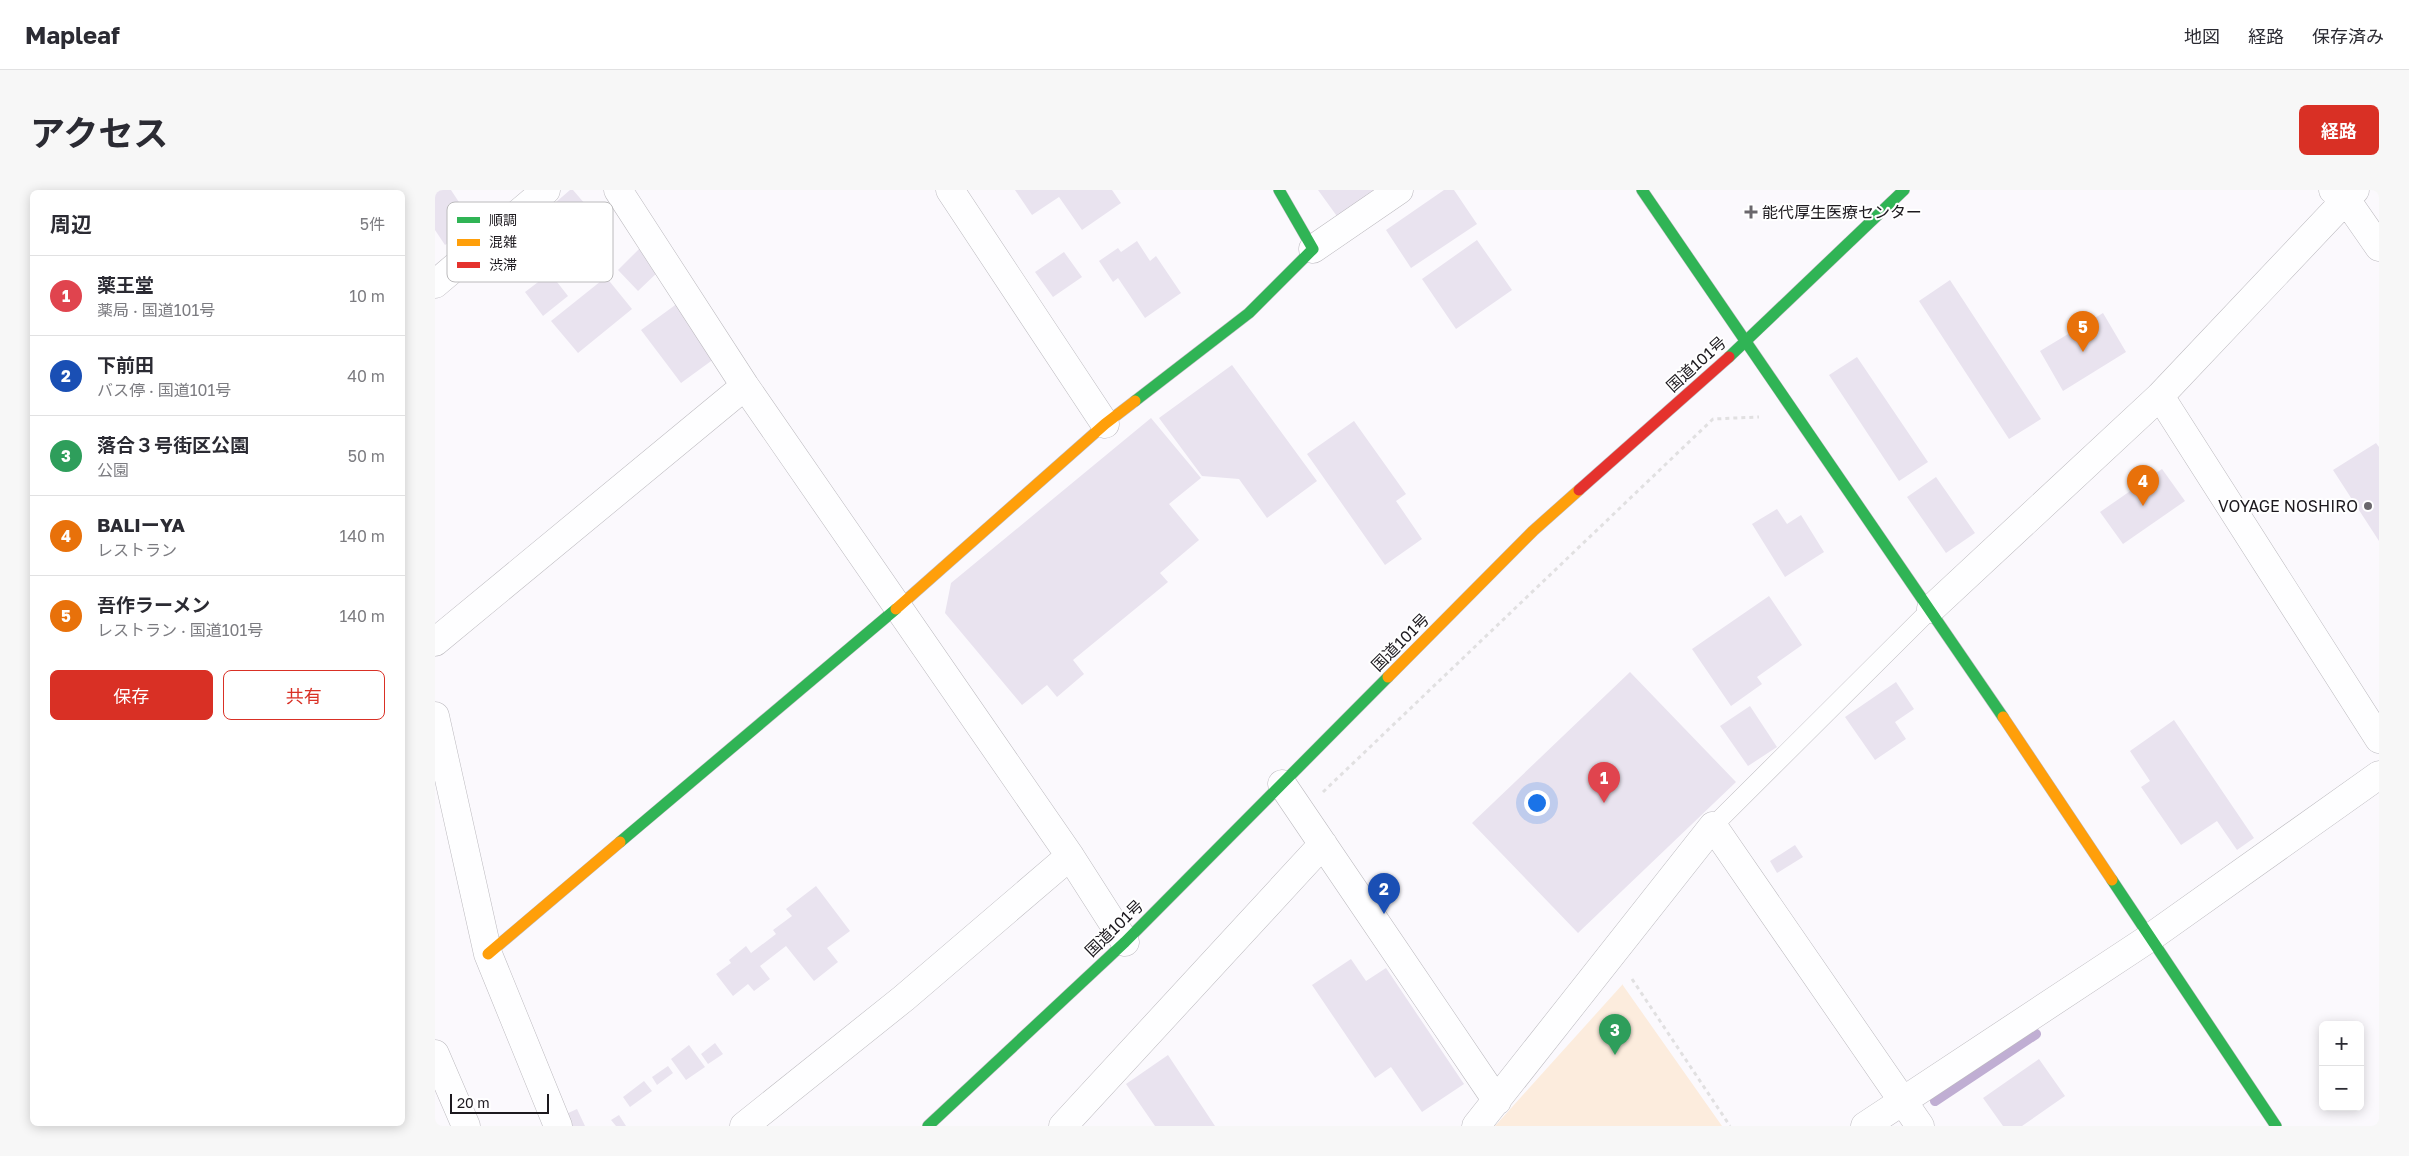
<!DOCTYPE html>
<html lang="ja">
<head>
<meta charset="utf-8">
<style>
  :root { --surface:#fff; --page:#f7f7f7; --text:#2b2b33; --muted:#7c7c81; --line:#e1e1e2; --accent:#d93025 }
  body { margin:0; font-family:"Golos Text","Noto Sans JP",sans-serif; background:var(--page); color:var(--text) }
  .controls { position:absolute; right:15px; bottom:15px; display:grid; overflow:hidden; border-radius:8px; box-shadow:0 2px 12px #0003 }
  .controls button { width:45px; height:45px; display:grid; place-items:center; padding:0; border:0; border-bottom:1px solid var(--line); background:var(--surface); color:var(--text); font:25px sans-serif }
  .scale { position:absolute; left:15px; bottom:12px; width:99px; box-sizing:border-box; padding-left:5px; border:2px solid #1c191e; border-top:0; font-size:14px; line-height:18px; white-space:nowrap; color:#1c191e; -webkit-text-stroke:4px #fff; paint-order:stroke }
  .you { position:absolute; left:1101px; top:612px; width:18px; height:18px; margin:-12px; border:4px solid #fff; border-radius:50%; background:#1a73e8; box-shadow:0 0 0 8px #1a73e833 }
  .badge { display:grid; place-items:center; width:32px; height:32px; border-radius:50%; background:var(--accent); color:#fff; font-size:16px; font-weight:700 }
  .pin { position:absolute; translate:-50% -41px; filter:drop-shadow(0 1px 2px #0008) }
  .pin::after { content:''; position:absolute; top:26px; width:18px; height:15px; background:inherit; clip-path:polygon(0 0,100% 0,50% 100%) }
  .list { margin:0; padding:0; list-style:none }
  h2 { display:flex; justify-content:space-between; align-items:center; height:65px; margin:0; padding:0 20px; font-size:21px }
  h2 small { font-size:16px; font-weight:400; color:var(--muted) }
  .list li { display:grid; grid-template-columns:32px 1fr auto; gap:15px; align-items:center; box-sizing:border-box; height:80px; padding:0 20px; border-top:1px solid var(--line) }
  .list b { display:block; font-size:19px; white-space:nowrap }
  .list p { margin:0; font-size:16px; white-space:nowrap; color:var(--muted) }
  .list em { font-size:16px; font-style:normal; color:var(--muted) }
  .actions { display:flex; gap:10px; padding:15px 20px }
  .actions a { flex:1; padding:11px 0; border:1px solid var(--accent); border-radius:8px; text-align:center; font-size:18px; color:var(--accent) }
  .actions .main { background:var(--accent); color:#fff }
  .map { position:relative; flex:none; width:1944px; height:936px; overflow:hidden; border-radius:8px }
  header { display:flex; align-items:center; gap:30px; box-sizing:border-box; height:70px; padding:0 25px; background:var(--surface); border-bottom:1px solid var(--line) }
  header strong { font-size:24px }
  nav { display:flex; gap:28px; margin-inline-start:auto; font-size:18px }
  .intro { display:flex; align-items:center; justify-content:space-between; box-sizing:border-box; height:120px; padding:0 30px }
  h1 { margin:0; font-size:35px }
  .button { padding:12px 22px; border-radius:8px; background:var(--accent); color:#fff; font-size:18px; font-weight:700 }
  main { display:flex; gap:30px; padding:0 30px }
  aside { flex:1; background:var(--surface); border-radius:8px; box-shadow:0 2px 12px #0003 }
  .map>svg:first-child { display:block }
</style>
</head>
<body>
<header>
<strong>Mapleaf</strong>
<nav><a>地図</a><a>経路</a><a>保存済み</a></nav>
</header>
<div class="intro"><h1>アクセス</h1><a class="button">経路</a></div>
<main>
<aside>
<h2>周辺<small>5件</small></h2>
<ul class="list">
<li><span class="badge" style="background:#e0444e">1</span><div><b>薬王堂</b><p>薬局 · 国道101号</p></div><em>10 m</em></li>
<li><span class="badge" style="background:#1a4fb4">2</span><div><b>下前田</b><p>バス停 · 国道101号</p></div><em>40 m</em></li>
<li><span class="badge" style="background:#2e9e5b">3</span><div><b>落合３号街区公園</b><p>公園</p></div><em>50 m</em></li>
<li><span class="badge" style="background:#e8710a">4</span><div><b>BALIーYA</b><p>レストラン</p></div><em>140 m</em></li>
<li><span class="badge" style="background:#e8710a">5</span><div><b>吾作ラーメン</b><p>レストラン · 国道101号</p></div><em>140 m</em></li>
</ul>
<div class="actions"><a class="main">保存</a><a>共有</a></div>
</aside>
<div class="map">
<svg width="1944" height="936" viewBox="0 0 1944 936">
  <rect width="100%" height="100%" fill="#fbf9fd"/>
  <path fill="#fcecdd" d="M1187,794L1287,936H1060L1187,795Z"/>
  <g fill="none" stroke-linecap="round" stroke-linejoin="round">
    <path stroke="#c0aed3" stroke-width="10" d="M1500,911L1601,844"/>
  </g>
  <path fill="#e9e3ef" d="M0,0H16L39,35L10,55L0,40Z
    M135,0H138L169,36L129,70L98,32Z
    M580,0H677L686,13L647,40L624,7L597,25Z
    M883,0H946L904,29Z
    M1009,0H1019L1042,34L976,78L951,40Z
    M1042,50L1077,100L1021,139L987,89Z
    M702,51L715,71L721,66L746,103L710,128L683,88L678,92L664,71L683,58L686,62Z
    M204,59L225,80L203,101L183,80Z
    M629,62L647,87L618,107L600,82Z
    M115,83L133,106L108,126L90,102Z
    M171,87L197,119L143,163L116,131Z
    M1515,90L1606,229L1574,249L1484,111Z
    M243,113L283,166L246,193L206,140Z
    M1668,123L1691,162L1628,201L1605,161Z
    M1422,167L1493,272L1464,291L1394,185Z
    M797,175L882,291L832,328L804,289L767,286L724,228Z
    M716,228L766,288L734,314L764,350L725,383L733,392L638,470L649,484L622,507L612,495L587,515L510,423L516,393Z
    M919,231L971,304L961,311L987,349L950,375L872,264Z
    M1941,253L1944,257V351L1898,280Z
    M1727,279L1750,311L1688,354L1665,322Z
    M1501,287L1540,343L1511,363L1472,307Z
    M1342,319L1352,334L1366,325L1389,362L1350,387L1317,334Z
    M1334,406L1367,455L1322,487L1327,494L1296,516L1257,459Z
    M1195,482L1301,592L1143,743L1037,633Z
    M1461,492L1479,519L1460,532L1471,549L1440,570L1410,527Z
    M1315,516L1342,557L1313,576L1285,536Z
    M1739,530L1819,648L1802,660L1782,631L1746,655L1706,597L1715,591L1695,561Z
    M1360,655L1368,667L1342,683L1335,671Z
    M381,696L415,741L392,758L403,772L379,791L351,756L325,776L335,789L319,801L313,794L298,806L281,784L296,773L294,770L311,756L316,763L341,744L338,740L357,726L351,719Z
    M916,769L931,791L951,778L1029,894L987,922L956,877L940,888L877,795Z
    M280,853L288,864L273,874L266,864Z
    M254,855L270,877L251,890L236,869Z
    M733,865L780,936H720L691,894Z
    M1604,869L1630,906L1587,936H1568L1548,908Z
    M233,876L238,883L222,895L217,887Z
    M209,891L217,901L195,917L188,907Z
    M142,919L150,936H137L131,924Z
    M184,925L191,936H181L176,930Z"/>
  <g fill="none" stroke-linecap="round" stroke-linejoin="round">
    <defs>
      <path id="lane" d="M1278,636L1496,419"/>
      <path id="street" d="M183,0L310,196L635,666L690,752
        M515,0L670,234
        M1898,0L1910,8L1944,57
        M878,59L964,0
        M0,94L111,0
        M1725,206L1944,549
        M1496,419L1725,206L1920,0
        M0,452L310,196
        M0,526L53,764L123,936
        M847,594L1062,911
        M0,864L31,936
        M309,936L469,808L635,666
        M628,936L888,654
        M1041,936L1278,636L1485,936
        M1430,936L1716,747L1944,585"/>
      <path id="fast" d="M1207,0L1568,527
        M1294,167L1469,0
        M700,211L814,123L878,59L844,0
        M185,652L461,419
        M1677,690L1841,936
        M493,936L690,752L953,487"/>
      <path id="slow" d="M461,419L670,234L700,211
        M953,487L1098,341L1144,300
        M1568,527L1677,690
        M53,764L185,652"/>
      <path id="jam" d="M1144,300L1294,167"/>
    </defs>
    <use href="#lane" stroke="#bcbabf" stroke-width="19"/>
    <use href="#street" stroke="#bcbabf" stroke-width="29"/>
    <use href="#fast" stroke="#bcbabf" stroke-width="12"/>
    <use href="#slow" stroke="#bcbabf" stroke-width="12"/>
    <use href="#jam" stroke="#bcbabf" stroke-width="12"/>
    <path stroke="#e1e0e1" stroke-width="3" stroke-dasharray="4 4" stroke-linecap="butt" d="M888,602L1278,229L1324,227
      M1197,789L1295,936"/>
    <use href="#lane" stroke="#fefeff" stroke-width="18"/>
    <use href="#street" stroke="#fefeff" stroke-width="28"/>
    <use href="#fast" stroke="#30b455" stroke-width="11"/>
    <use href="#slow" stroke="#ff9f0a" stroke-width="11"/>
    <use href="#jam" stroke="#e5322d" stroke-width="11"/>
  </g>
  <g fill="#6a676c" stroke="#fff" stroke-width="2">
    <path d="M1313.5 14.5h5v5h5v5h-5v5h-5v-5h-5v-5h5z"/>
    <circle cx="1933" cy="316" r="5"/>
  </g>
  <g text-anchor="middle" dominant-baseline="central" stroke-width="4" stroke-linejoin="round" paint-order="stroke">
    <g font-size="16" fill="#1c191e" stroke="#fff" text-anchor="start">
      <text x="1327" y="22">能代厚生医療センター</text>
      <text x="1923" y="316" text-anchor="end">VOYAGE NOSHIRO</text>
    </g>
    <g font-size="16" fill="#1c191e" stroke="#fff">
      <text transform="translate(1261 174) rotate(-42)">国道101号</text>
      <text transform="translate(965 452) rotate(-45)">国道101号</text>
      <text transform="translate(679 738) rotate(-44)">国道101号</text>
    </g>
  </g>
  <rect x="12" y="12" width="166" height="80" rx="8" fill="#fff" stroke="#bbbabc" stroke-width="1"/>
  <rect x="22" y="27" width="23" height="6" fill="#30b455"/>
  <rect x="22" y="49" width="23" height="7" fill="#ff9f0a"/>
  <rect x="22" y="72" width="23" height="6" fill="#e5322d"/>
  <g font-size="14" fill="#1c191e">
    <text x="54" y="35">順調</text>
    <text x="54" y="57">混雑</text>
    <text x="54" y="80">渋滞</text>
  </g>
</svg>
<div class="controls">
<button>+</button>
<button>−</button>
</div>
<div class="scale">20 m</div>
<div class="you"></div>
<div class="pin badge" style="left:1169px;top:613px;background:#e0444e">1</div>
<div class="pin badge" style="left:949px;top:724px;background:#1a4fb4">2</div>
<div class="pin badge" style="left:1180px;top:865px;background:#2e9e5b">3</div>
<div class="pin badge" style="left:1708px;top:316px;background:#e8710a">4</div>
<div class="pin badge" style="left:1648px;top:162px;background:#e8710a">5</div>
</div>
</main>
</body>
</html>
